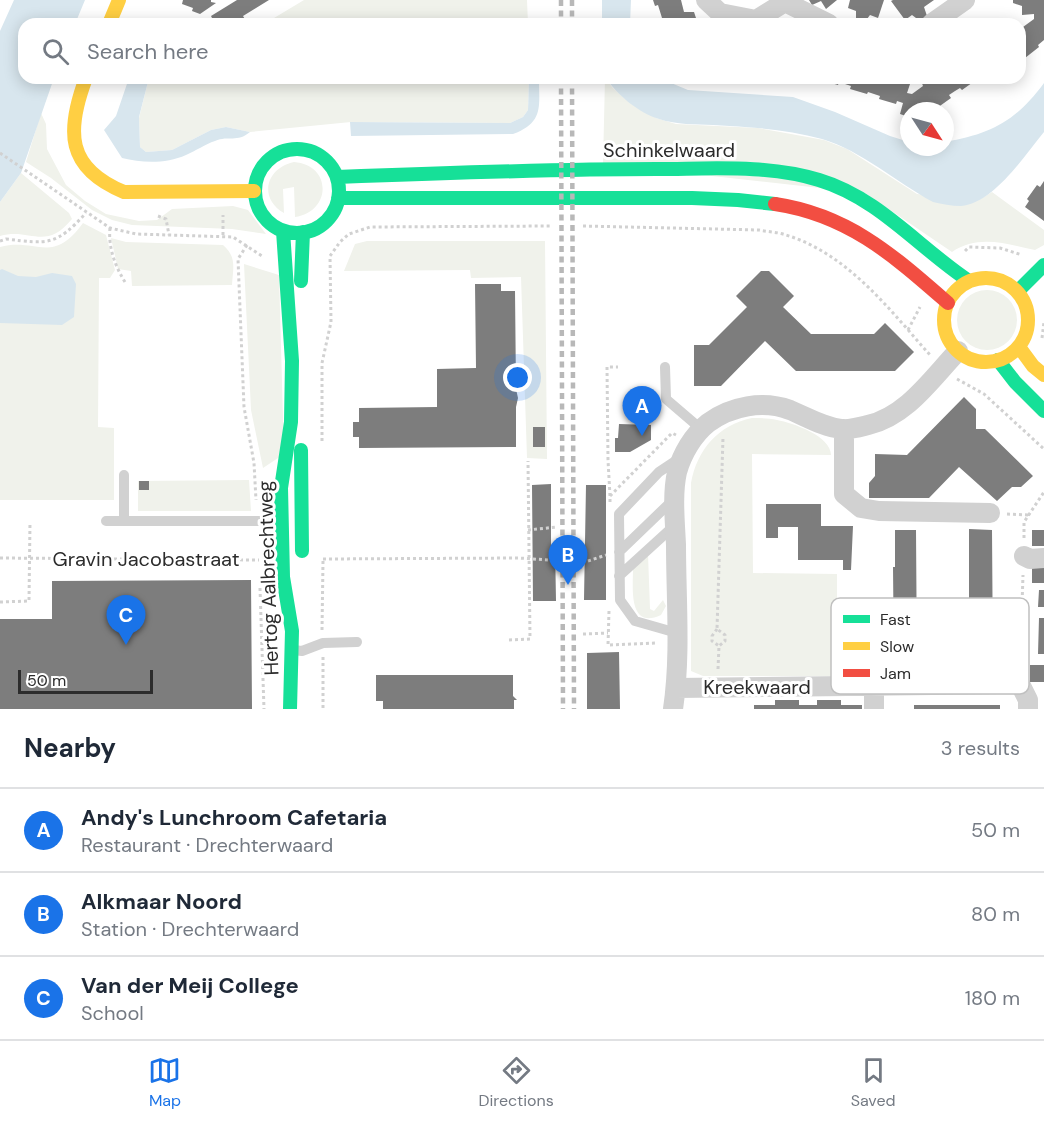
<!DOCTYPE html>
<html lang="en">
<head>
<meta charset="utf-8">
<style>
  :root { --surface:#fff; --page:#f2f2f3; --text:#1f2937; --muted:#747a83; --line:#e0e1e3; --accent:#1a73e8 }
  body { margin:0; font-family:"DM Sans",sans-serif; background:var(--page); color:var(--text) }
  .compass { position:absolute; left:900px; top:102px; width:54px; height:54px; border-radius:50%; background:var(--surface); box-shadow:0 3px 15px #0003; rotate:126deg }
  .scale { position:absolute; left:18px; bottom:15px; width:135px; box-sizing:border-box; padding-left:6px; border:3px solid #2c2c2c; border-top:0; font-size:16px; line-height:21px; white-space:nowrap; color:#2c2c2c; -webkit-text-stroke:4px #fff; paint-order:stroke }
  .you { position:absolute; left:518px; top:378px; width:21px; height:21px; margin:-15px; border:4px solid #fff; border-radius:50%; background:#1a73e8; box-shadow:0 0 0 9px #1a73e833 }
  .badge { display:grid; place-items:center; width:39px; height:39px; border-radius:50%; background:var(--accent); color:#fff; font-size:20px; font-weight:700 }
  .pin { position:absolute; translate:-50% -50px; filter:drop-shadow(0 2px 3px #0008) }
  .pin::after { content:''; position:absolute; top:32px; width:21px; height:18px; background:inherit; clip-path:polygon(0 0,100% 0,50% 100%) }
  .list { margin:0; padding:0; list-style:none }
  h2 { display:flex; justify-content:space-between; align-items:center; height:78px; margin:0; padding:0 24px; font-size:26px }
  h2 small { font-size:20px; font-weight:400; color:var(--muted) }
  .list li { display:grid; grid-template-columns:39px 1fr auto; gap:18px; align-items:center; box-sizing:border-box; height:84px; padding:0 24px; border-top:2px solid var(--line) }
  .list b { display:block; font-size:22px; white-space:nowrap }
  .list p { margin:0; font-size:20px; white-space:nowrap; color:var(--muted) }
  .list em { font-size:20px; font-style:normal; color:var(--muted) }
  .icon { flex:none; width:33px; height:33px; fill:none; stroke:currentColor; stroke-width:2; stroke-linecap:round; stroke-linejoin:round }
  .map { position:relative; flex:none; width:1044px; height:709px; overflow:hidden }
  .search { position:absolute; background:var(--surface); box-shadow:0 3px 15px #0003; left:18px; right:18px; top:18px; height:66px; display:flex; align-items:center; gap:15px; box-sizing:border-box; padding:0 21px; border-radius:18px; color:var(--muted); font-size:22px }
  .sheet { height:330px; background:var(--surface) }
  nav { display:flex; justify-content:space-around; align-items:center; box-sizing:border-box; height:84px; border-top:2px solid var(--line); background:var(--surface); font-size:16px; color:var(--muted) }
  nav a { display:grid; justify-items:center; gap:3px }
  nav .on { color:var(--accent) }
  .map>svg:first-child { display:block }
</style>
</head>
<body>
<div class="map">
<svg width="1044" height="709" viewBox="0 0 1044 709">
  <rect width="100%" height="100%" fill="#fff"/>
  <path fill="#f0f2eb" d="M304,0H527L528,24H264Z
    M149,78H183L196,82L207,81V78H529L528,110L523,117L510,123L351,122L250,132L226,127L211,130L172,150L146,152L140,147L139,118Z
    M605,78L613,88L624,98L656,118L676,124L758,128L824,140L847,149L917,194L979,200L992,192L1044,230V245L1035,250C1007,244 978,234 952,252L865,193L603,164Z
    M41,113L46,124L47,149L66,185L85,201L106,214L139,221L157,220L172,209L233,206L248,210L266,234L232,229L132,225L112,220L92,210L51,178L26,162Z
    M294,162C332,165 332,211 295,217L294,187L283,189L284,213C258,198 266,168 294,162Z
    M21,173L69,213L72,219C45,252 30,227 0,236V202Z
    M83,223L106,235L115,270L110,278H99L98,427L114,428V500H0V247C36,237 52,266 83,223Z
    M111,238L126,242L223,245C237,257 233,268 232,285L132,286L131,271L118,269Z
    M367,241H545L547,459L527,458L521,277L471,278L470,270L344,271L355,244Z
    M244,264L279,275L284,454L263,468L251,410Z
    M957 320a30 30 0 1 1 60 0a30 30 0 1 1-60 0Z
    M752,418C760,418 769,418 777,420C793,423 831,436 831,455L752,454L753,573L837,574V676H703L691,671V483C697,450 718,425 752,418Z
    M249,480L251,511H138V481Z
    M648,554L650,609L654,611L663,600L666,606L661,615C628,630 633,588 633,569Z"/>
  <path fill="#d8e6ee" d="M14,0H85L75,24H24V78H54L21,173L0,202V31Z
    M602,0H631L630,24H602Z
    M129,78H149L139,117L140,147L146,152L172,150L211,130L226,127L250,132C237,143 229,135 215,141C205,144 196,151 186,155C166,164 142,163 122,158L104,130L116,116Z
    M529,78H539C539,107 544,122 513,134L351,136L350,122L510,123L523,117L528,110Z
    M606,78H659L688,90L793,97L835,112L890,136L909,142V147H945V142C991,134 1016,121 1044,83V132C1024,156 994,203 961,206C951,206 942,204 933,202C896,182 862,151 822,139C787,129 749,127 713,125C695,124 677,125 659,119C639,113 617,95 606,78Z
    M2,269L18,276L36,277L52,273L72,276L76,284L74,317L62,325L0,323V270Z"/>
  <path fill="#7d7d7d" d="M183,0H211V2L216,3L200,14L192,11L193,8L182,4Z
    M237,0H269L243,16L246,21L241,24H212L214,22L211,16Z
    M653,0H681L684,12H694L697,21L694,24H661L659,19L662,18L658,5L655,6Z
    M809,0H837L826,9L821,1L812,5Z
    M850,0H884L878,18L870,15L864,23L856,20V11L848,8Z
    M893,0H934L924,7L927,16L920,21L912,15L905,20L891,1Z
    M1013,0H1044V40L1038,45L1039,47L1025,58L1023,55L1020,58V24H1012L1015,22L1020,23L1023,27L1034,19V14L1022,15V6L1013,3Z
    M821,78H903L911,81L907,93L912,94L923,86L920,78H975L976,80L962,90L960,88L955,91L949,95L951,98L937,108L935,106L928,111H909V117L900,114L903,103L897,101L896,104L879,99L880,96L868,92L867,94L850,89L851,86L839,82L838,85L821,80Z
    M1044,181V221L1025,207L1029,201L1027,199L1037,185L1040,187Z
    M761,271H769L794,296L783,307L811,334H874L885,323L914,352L895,371H796L765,341L721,386H694V345H709L747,307L736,296Z
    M475,284H501V291H515L516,389L518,398L516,407V447L359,448V437H353V422H359V408L437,407V369L476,368Z
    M964,397L976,409V429H985L1033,476L1021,487H1012L997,501L959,467L929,498H869V483L875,476V454L907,455Z
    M619,424L651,425V440L630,452H615V438H618Z
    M533,427H545V447H533Z
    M139,481H149V490H139Z
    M551,484V545H555L556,601H533L532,485Z
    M586,485H606V600H584Z
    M766,504H821V526H853L851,570H843V560H798V527H778V538H766Z
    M969,529L992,530L993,670H969Z
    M895,530H916L917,670H894L893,567H895Z
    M1032,530H1044V546H1032Z
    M1032,566H1044V583H1032Z
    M251,580L252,709H0V619H52V581Z
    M1039,590H1044V607H1038Z
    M1039,618H1044V654H1038Z
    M619,652L620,709H587V653Z
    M1030,665H1044V682H1030Z
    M376,675H513V696L517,700H514V709H383V701H376Z
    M775,700H799V705H817V700H841V705H862V709H754V705H775Z
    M914,705H1000V709H914Z"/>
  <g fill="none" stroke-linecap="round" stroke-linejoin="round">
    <path stroke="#d1d1d1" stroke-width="3" stroke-dasharray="3 3" stroke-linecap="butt" d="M0,153L110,228L136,234L233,237L262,256
      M158,216L166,219L169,235
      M583,226L759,230C768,232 778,232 786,235C848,254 889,309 930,355
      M110,228C108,247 115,266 125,282
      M223,235V215
      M0,241L6,239C48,244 56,246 86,213
      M247,245L238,259L244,407L254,463L256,500
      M965,251L969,247L1000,248L1022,255
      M908,330L920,307
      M1042,338L1044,322
      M957,379L984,394L1044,449
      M322,441V363L331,322L330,256L340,242L349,234L370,227L551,226
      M610,496L608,460L607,367H618
      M610,502V496L672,433L676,435
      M1007,514L1029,515
      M528,530L557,527
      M1024,538V522L1044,492
      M0,558L259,560
      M323,559L519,558L549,560
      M588,561L606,555
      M260,588L264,709
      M0,602L29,601L30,522
      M609,611L608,645L657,643
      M717,629L712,636V641L719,646
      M322,630L323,561
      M583,634L608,633
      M509,640L530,639L528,461
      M323,657V709
      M1020,667L1023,575
      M718,669L719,646L725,641V635L717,629L723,437"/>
    <path stroke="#d1d1d1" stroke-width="10" d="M665,367L666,399L701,429
      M124,475V521H282
      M106,521H124
      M619,552L675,498
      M619,576L675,525
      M677,633L635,621L620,600L619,514L659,472L680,458
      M293,650L302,651L323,643L357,642"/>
    <path stroke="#d1d1d1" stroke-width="20" d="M706,0L720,13L756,20L785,2
      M785,2L829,24
      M931,24L965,0
      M844,429V494L861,508L879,511L990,513
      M1024,556L1030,559L1044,558
      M874,686V709
      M676,688L1020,684L1028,700V709
      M673,709C681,655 676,599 676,545C675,522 672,495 677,472C682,454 693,435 708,423C731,406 763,400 790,410C807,417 823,427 841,429C850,430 860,427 868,425C907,416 932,378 958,351"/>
    <path stroke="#16e098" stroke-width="14" d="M255 191a42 42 0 1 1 84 0a42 42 0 1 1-84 0Z
      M337,177C443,173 549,169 656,169C709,169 767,164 819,180C879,198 919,248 969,281
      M338,198H692L738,200L775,204
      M283,231L292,361L291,422L281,488L283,577L292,631L290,709
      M301,281L303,232
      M1018,291L1044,265
      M998,360L1015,382L1044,411
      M301,450L302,551"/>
    <path stroke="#ffcf43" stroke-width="14" d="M109,24L119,0
      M86,78C66,131 66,168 124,192L254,191
      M944 320a42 42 0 1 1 84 0a42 42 0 1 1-84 0Z
      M1019,347L1033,366L1044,375"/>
    <path stroke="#f24e42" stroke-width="14" d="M775,204C849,215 894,256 948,303"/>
    <path stroke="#b8b8b8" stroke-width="4.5" stroke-dasharray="6 4.5" stroke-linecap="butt" d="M561,0V24
      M572,0V24
      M561,78L563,709
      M572,78L574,709"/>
  </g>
  <g text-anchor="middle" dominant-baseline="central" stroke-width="6" stroke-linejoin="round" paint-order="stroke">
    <g font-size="20" fill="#2c2c2c" stroke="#fff">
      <text x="669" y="150">Schinkelwaard</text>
      <text x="146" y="559">Gravin Jacobastraat</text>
      <text transform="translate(268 578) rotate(-92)">Hertog Aalbrechtweg</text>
      <text x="757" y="687">Kreekwaard</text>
    </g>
  </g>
  <rect x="831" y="598" width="198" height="96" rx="9" fill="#fff" stroke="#c0c0c0" stroke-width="1.5"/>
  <rect x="843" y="615" width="27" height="8" fill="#16e098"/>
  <rect x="843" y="642" width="27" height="8" fill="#ffcf43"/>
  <rect x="843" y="669" width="27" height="8" fill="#f24e42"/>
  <g font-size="16" fill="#2c2c2c">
    <text x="880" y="625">Fast</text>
    <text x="880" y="652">Slow</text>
    <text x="880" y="679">Jam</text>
  </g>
</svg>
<svg class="compass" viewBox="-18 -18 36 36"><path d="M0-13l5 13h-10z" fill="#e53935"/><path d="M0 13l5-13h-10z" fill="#747a83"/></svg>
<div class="scale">50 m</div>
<div class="you"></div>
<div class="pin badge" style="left:642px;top:436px">A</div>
<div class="pin badge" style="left:568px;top:585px">B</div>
<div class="pin badge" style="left:126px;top:645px">C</div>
<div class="search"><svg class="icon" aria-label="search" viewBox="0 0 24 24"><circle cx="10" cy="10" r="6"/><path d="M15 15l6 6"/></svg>Search here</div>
</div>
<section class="sheet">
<h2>Nearby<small>3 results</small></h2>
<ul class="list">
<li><span class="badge">A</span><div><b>Andy's Lunchroom Cafetaria</b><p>Restaurant · Drechterwaard</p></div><em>50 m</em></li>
<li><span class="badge">B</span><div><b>Alkmaar Noord</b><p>Station · Drechterwaard</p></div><em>80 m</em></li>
<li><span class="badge">C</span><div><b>Van der Meij College</b><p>School</p></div><em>180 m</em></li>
</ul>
</section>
<nav>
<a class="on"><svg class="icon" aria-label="map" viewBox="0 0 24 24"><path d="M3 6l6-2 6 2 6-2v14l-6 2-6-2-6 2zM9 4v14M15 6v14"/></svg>Map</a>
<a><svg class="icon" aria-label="directions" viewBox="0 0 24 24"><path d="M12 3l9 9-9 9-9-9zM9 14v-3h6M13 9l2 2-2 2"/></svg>Directions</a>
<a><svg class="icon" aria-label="saved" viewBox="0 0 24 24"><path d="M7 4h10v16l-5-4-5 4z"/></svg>Saved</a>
</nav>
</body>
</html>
